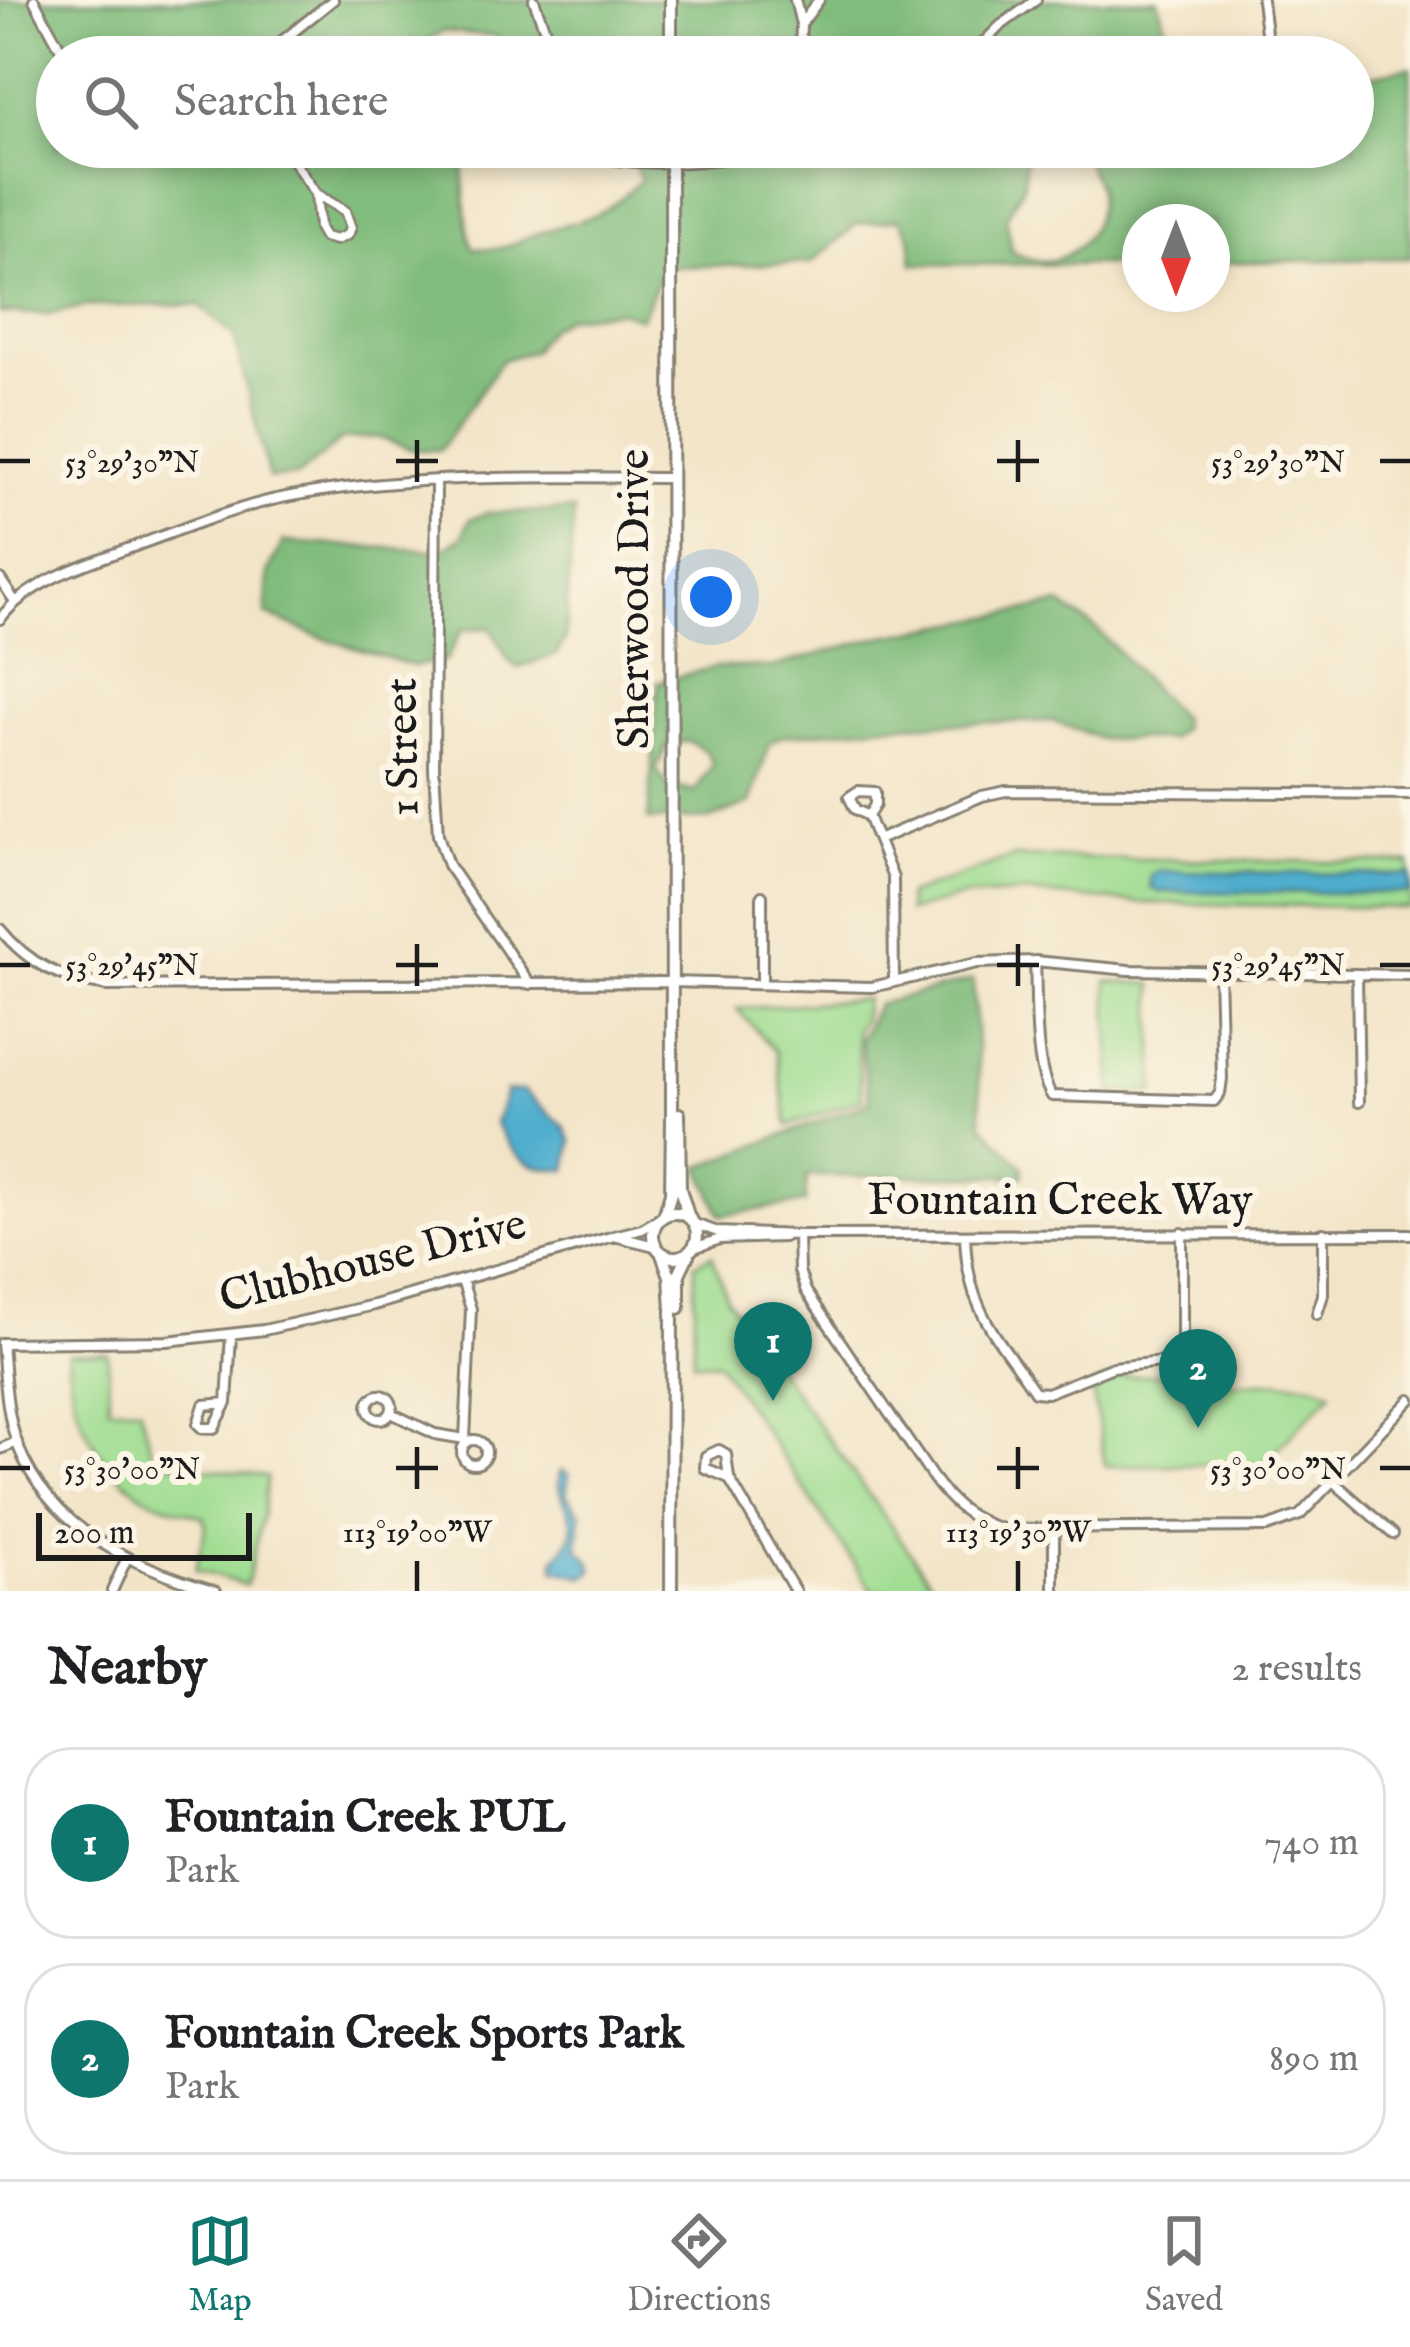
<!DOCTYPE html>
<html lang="en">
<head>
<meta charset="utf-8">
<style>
  :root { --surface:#fff; --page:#f6f6f6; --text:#202124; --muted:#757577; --line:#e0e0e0; --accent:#0f766e }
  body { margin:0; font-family:"IM FELL English",serif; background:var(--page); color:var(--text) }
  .compass { position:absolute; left:1122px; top:204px; width:108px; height:108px; border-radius:50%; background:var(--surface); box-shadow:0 6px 18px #0003; rotate:180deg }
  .scale { position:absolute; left:36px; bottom:30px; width:216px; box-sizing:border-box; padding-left:12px; border:6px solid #1c1c1c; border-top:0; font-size:33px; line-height:42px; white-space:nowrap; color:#1c1c1c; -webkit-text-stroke:9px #fcf5e5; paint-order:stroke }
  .you { position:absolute; left:711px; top:597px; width:42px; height:42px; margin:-30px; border:9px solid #fff; border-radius:50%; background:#1a73e8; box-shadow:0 0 0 18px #1a73e833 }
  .badge { display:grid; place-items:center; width:78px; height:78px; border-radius:50%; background:var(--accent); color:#fff; font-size:39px; font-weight:700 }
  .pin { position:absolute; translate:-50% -99px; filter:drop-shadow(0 3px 6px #0008) }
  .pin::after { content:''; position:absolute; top:63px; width:42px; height:36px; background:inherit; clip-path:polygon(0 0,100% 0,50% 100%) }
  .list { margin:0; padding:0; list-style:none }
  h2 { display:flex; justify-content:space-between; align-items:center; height:156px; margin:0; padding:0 48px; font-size:51px }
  h2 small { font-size:39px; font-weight:400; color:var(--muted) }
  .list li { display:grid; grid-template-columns:78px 1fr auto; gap:36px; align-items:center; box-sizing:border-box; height:192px; margin:0 24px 24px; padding:0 24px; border:3px solid var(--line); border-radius:48px }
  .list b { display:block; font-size:45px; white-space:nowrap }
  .list p { margin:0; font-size:39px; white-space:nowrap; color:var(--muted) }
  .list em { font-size:39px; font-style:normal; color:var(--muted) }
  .icon { flex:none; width:66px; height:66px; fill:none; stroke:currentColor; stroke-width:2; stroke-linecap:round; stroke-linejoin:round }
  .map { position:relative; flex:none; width:1410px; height:1591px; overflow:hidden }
  .search { position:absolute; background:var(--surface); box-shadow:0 6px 18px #0003; left:36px; right:36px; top:36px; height:132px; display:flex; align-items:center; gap:30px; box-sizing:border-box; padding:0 42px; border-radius:66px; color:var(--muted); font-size:45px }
  .sheet { height:588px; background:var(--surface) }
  nav { display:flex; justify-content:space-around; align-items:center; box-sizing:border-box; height:168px; border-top:3px solid var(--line); background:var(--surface); font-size:33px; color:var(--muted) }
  nav a { display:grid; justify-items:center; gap:6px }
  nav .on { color:var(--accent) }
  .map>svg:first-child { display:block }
</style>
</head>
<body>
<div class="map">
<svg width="1410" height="1591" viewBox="0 0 1410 1591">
  <rect width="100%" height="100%" fill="#fcf5e5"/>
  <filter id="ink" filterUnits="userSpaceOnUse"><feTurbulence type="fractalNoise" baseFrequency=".00833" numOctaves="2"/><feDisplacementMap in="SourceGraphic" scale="24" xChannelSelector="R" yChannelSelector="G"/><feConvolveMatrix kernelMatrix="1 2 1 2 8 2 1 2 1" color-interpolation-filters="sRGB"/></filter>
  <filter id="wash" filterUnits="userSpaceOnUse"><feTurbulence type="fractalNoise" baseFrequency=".004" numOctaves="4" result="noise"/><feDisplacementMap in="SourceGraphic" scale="48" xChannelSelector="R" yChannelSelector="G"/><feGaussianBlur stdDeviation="2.7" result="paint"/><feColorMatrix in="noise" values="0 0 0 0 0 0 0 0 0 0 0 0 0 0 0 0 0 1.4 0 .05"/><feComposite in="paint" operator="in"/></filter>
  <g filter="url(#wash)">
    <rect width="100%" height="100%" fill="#f2e4c7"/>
    <path fill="#a0dd92" stroke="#5e7c57" stroke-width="3" d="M1013,857L1410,863V908L1141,903L1026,893L961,897L908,912L907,895Z
      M1107,981L1153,984L1155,1093L1112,1091Z
      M866,999L863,1020L856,1030L862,1099L788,1126L776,1052L737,1009Z
      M712,1255L727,1298L938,1591H873L718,1362H693L695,1264Z
      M68,1353H108L109,1407H139L154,1461L267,1477L263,1513L246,1585L195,1570L206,1526L203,1517C182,1510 158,1505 140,1493C95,1462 68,1406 68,1353Z
      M1168,1373C1214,1395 1300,1369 1332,1392L1263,1464L1105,1466L1092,1386L1111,1378Z"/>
    <path fill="#80bc7c" stroke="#4e6c4c" stroke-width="3" fill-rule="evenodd" d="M0,0H1158L1174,57H515L496,36L442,31L425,43L424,57H57V147H459C469,181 461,215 473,248C509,252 508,244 538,233C591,216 599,221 641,180L632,157L621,147H1026L1024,184L1006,218L1012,252C1020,255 1031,261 1039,261C1077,263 1103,225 1098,191C1095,172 1085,172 1086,147H1353V73L1366,76L1410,67V258L1212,263V222H1140V265L913,264L910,236L900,219L857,224L811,263L664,267L641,318L619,311L567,317L548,329L532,351L502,360L440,450H413L377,437L342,439L298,476L269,478L234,336L199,305L86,306L51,314L0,313Z
      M574,510L565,640L557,654L518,668L508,660L491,628L462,630L446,660L414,666L319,637L266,614L268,573L283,542L441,551L462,537L470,519L488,513Z
      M1060,604L1097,629L1181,719L1182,727L1170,739H1101L1053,721L885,725L782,736L770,743L750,803L710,819L648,820L658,682L715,667H772L880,637ZM688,741L706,751L713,764L695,792L667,785L656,769L667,745Z
      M973,980L982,1124L1023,1167V1176H807L805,1203L721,1215L700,1167L870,1102L860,1039L878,1004Z"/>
    <path fill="#4fadcd" stroke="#366474" stroke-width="3" d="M1158,871L1410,875V893L1159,892L1151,888V876Z
      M506,1091H523L563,1125L572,1142L567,1170C524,1169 517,1159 495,1124Z
      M561,1470L569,1475L566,1494L581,1514L578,1548L590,1560L593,1571L585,1577L555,1570V1559C597,1515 548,1505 561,1470Z"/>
  </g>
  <g filter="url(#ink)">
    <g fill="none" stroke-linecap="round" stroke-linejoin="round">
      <defs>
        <path id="street" d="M34,0L65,57
          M534,0L550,44V57
          M795,0L801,24L800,57
          M1262,0L1269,57
          M802,23L819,0
          M262,57L333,0
          M969,57L1000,26L1036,0
          M284,147L316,194L319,228L324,237L336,240L347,235L351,228L345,211L316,194
          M572,147C614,172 732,164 776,147
          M1318,147L1330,151L1337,147
          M436,481L434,768L438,835L448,865L530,984
          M0,579L14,600
          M0,619C29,581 83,565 127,549C184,529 242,503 303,494C424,474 548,477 671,478
          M868,816L875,805V792L858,791L849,797L855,809L868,816L893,878L894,982
          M880,839L982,796L1006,791L1410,794
          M0,929C29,965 63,980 108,986L670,982L872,987L977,963L1035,961L1129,970L1410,975
          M1035,961C1037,996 1033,1068 1052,1096L1214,1101L1220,1093L1222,1079L1219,972
          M1357,974L1359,1102
          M762,984V896
          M695,1224L718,1232L798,1235L1410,1234
          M798,1235L799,1271L806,1291L931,1475C951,1503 968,1518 1001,1529L1267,1527L1300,1515L1410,1400
          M965,1235C967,1310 995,1333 1035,1392L1047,1393L1113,1367L1182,1360V1233
          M655,1246L614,1236L642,1229L664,1216
          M694,1248L720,1239L784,1237
          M1317,1314L1323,1295V1233
          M368 1407a12 12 0 1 1 24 0a12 12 0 1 1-24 0Z
          M227,1403L204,1405L198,1424L202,1428H214L227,1403L231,1335
          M391,1413L435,1434L465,1439L471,1309L462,1280
          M462 1452a12 12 0 1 1 24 0a12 12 0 1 1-24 0Z
          M0,1449L17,1442
          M729,1478L705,1468L706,1456L719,1450L726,1454L729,1478L795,1591
          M1335,1483L1393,1534
          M1054,1531V1591
          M112,1591L126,1560
          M216,1591C135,1567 51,1531 18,1446C6,1414 5,1376 2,1343L167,1341L264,1330L374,1305L614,1236"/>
        <path id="secondary" d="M671,57V0
          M679,1114L680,1189L689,1218
          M653 1235a22 22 0 1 1 44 0a22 22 0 1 1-44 0Z
          M664,1216L671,1193L672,1118L671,147
          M661,1252L670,1276L672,1310L671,1591
          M679,1308V1274L689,1253"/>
      </defs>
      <use href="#street" stroke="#878072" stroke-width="14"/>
      <use href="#secondary" stroke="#878072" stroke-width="16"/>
      <use href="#street" stroke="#fff" stroke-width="8"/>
      <use href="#secondary" stroke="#fff" stroke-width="10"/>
    </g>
  </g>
  <path fill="none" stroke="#1c1c1c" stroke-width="4.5" d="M417,440V482M1018,440V482M0,461H30M396,461H438M997,461H1039M1380,461H1410M417,944V986M1018,944V986M0,965H30M396,965H438M997,965H1039M1380,965H1410M417,1447V1489M1018,1447V1489M0,1468H30M396,1468H438M997,1468H1039M1380,1468H1410M417,1561V1591M1018,1561V1591"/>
  <g text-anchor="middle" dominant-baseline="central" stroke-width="12" stroke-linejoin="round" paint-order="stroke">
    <g font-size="45" fill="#1c1c1c" stroke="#fcf5e5">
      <text transform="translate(635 599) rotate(-90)">Sherwood Drive</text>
      <text transform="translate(404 747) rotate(-91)">1 Street</text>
      <text x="1060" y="1201">Fountain Creek Way</text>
      <text transform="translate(373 1262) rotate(-14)">Clubhouse Drive</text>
    </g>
  </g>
  <g font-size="30" text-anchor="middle" fill="#1c1c1c" stroke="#fcf5e5" stroke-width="12" stroke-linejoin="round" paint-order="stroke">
    <text x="1278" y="472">53°29'30"N</text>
    <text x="132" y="472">53°29'30"N</text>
    <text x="1278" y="975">53°29'45"N</text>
    <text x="132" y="975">53°29'45"N</text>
    <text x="1278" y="1479">53°30'00"N</text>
    <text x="132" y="1479">53°30'00"N</text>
    <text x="417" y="1542">113°19'00"W</text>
    <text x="1018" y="1542">113°19'30"W</text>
  </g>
</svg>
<svg class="compass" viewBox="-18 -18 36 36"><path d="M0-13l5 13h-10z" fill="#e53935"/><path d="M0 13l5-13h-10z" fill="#757577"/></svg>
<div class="scale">200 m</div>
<div class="you"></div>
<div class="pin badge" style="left:773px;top:1401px">1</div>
<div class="pin badge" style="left:1198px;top:1428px">2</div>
<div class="search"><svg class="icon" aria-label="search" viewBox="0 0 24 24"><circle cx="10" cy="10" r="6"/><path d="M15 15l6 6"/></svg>Search here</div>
</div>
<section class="sheet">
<h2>Nearby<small>2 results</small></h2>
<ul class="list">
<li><span class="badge">1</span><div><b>Fountain Creek PUL</b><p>Park</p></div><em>740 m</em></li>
<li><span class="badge">2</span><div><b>Fountain Creek Sports Park</b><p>Park</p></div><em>890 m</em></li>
</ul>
</section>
<nav>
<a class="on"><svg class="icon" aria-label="map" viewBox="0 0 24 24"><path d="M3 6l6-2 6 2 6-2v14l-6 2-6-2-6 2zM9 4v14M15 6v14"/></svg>Map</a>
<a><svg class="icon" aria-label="directions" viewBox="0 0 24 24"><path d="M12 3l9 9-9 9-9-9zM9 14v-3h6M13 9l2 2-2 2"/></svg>Directions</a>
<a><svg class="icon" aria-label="saved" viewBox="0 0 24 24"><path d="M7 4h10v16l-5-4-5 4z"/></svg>Saved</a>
</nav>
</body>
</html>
